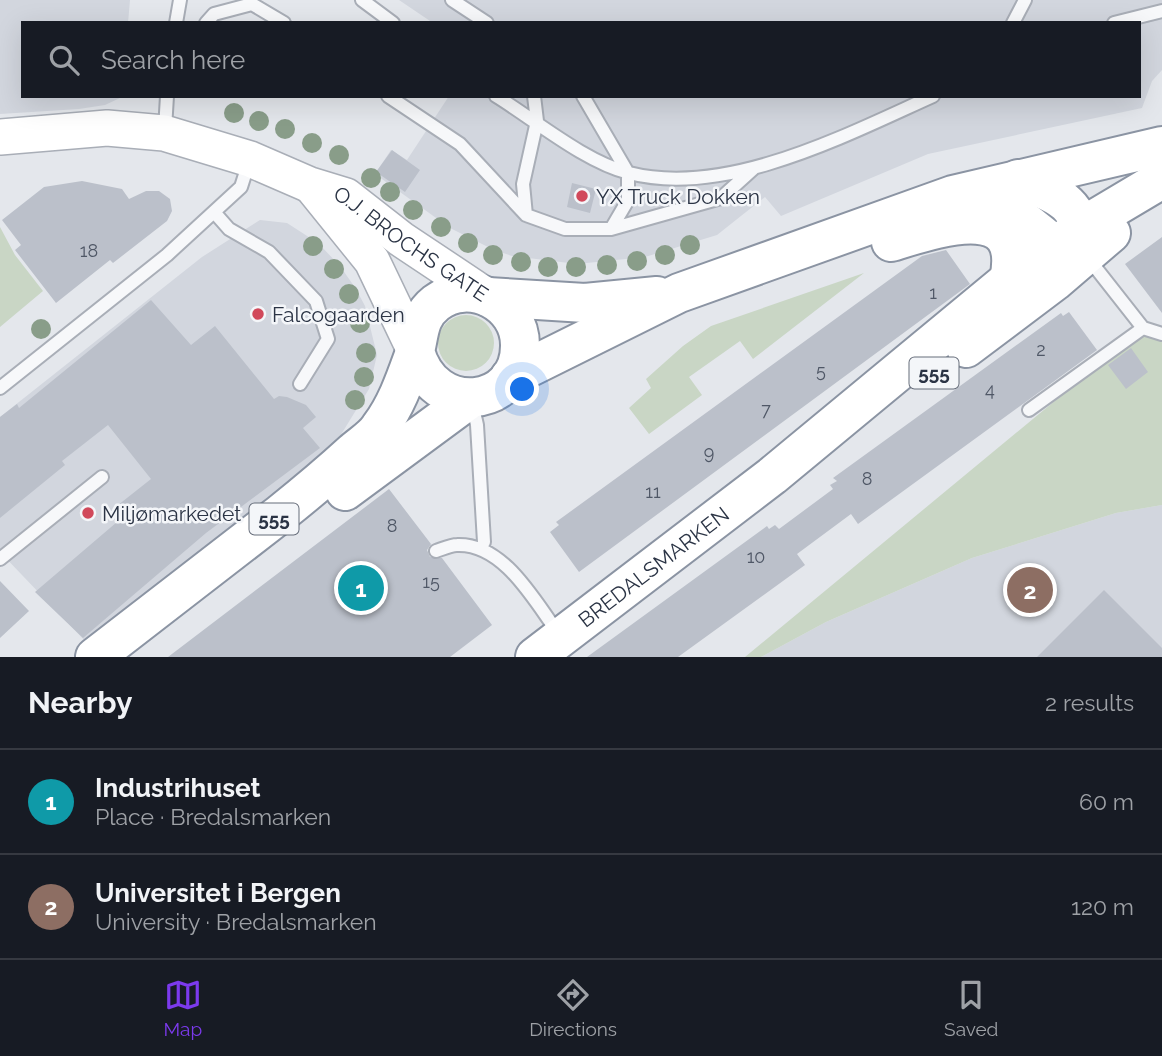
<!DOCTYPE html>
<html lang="en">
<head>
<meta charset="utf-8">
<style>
  :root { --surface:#171b24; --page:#20242c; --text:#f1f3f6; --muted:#9ea1a6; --line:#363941; --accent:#7c3aed }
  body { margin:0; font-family:Raleway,sans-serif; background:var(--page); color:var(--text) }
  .you { position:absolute; left:523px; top:390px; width:24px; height:24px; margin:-18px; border:5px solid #fff; border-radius:50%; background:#1a73e8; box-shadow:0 0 0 10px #1a73e833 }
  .badge { display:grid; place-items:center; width:46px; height:46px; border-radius:50%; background:var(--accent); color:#fff; font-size:23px; font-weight:700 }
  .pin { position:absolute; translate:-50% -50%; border:4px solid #fff; box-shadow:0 2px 7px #0006 }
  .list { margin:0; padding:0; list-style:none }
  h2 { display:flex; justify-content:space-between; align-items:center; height:91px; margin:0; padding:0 28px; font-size:30px }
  h2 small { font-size:23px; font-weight:400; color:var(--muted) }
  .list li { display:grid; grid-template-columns:46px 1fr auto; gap:21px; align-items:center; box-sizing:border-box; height:105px; padding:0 28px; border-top:2px solid var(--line) }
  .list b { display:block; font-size:26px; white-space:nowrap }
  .list p { margin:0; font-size:23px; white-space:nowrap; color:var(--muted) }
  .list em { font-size:23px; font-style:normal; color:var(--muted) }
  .icon { flex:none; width:38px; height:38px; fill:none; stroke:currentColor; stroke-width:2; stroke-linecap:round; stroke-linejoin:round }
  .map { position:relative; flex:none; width:1162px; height:657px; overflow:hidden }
  .search { position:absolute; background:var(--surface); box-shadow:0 7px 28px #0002; left:21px; right:21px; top:21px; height:77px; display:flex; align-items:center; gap:18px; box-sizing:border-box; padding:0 24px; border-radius:0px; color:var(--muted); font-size:26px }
  .sheet { height:301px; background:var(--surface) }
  nav { display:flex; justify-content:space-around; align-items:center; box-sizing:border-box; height:98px; border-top:2px solid var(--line); background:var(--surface); font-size:19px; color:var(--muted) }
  nav a { display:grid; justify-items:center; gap:4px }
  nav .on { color:var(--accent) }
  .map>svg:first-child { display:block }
</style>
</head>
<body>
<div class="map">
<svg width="1162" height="657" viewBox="0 0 1162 657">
  <rect width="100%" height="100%" fill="#e4e7ec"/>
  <path fill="#d2d6de" d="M0,0H130L128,23H23V96L120,98L105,105L79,109L0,114Z
    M399,0H1162V70L1152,81L1142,108L928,154L781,216L765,197L717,235L645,257L577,264L512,256L494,250L450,228L375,174L391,150L407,160L449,96H1139V23H433Z
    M260,220L287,223L318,243L340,266L356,289L365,306L377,355L369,389L334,446L249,522L87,643L0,552V417L202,257Z
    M1162,505V657H761L826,622L972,558L1116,513Z"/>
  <path fill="#c9d6c5" d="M0,227L15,255L43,291L0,327Z
    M864,273L753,359L740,341L689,377L702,395L649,434L629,408L651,388L646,379L683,346L711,326Z
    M438 343a28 28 0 1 1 56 0a28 28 0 1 1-56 0Z
    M1143,328L1162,334V505L1116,513L972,558L826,622L761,657H745Z"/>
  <path fill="#bbc0ca" d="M392,150L420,170L405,192L376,172Z
    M82,181L122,189L129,199L146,191H159L170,199L172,211L167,221L113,263L110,260L56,303L15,250L21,245L2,220L44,187Z
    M572,183L596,189L590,213L567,207Z
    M1162,237V313L1125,264Z
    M946,250L970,284L579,572L550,532L559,525L556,522L922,256Z
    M151,300L191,345L215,326L274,399L279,396L287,397L306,405L316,417L303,428L320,448L206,533L83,638L35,592L117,522L108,513L151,479L108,425L62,461L65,465L0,518V417L17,404L19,408Z
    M1069,312L1097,350L858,524L851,514L797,554L805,565L678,657H587L767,526L769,529L775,525L779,529L833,489L830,485L837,481L833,478L1061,313L1063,316Z
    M1131,348L1148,372L1126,389L1108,365Z
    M389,489L431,544L427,550L430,557L442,558L492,625L450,657H168Z
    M0,581L29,611L0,638Z
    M1104,590L1162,648V657H1037Z"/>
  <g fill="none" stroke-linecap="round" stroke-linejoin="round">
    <defs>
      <path id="service" d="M362,0L393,23
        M452,0L487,23
        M176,23L180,0
        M206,23L214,14L252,4L284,23
        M1013,23L1025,0
        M1114,23L1162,11
        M388,96L460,144L526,215L565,229H611L721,198L753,169
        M496,96C535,120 585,162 629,173C726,198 846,135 933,96
        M583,96L628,173V200L611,229
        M165,129L167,96
        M214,212L229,229L269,252L316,301L328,339L300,384
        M526,215L523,184L537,121L534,96
        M1088,258L1143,328L1162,334
        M0,388L167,255L241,187L249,162
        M472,403L477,425L484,542
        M1029,410L1143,328
        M436,551C442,549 451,545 457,545C504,543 535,602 559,634
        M0,559L102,477"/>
      <g id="secondary">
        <path id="s1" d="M0,137L107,128L164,133L250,159L310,185L346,196L401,239L488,297"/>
        <path d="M313,188L372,261L415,351"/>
      </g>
      <g id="trunk">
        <path d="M1018,179C1060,196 1080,201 1085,249"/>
        <path d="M976,204C993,206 1010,211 1024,221C1042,233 1054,250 1077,253"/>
        <path d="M891,242C937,228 1026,197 1009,280"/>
        <path d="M488,297L585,303L657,296"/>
        <path d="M966,348L1055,281L1111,233"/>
        <path d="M510,377L679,293L953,195L1162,146"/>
        <path d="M345,491L471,398"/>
        <path d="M95,657C157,609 218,562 280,514C305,494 329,474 353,452C362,444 374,437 380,427C396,406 405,380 414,355C420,335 417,318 436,303C470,277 520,303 520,345C521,408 433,419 415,351"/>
        <path id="s2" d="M535,657L772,476L1009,280L1083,226L1162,179"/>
      </g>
    </defs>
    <use href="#service" stroke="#a9aeb7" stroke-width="16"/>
    <use href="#secondary" stroke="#a9aeb7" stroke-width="38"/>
    <use href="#trunk" stroke="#8b94a3" stroke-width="42"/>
    <use href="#service" stroke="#f7f8fa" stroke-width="12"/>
    <use href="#secondary" stroke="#fff" stroke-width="35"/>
    <use href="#trunk" stroke="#fff" stroke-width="38"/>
  </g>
  <g fill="#899d89">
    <circle cx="234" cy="113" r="10"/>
    <circle cx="259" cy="121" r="10"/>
    <circle cx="285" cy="129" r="10"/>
    <circle cx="312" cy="143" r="10"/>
    <circle cx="339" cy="155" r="10"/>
    <circle cx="371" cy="178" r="10"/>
    <circle cx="390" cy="192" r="10"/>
    <circle cx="413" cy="210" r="10"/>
    <circle cx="441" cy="227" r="10"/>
    <circle cx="468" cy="243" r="10"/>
    <circle cx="690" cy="245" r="10"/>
    <circle cx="313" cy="246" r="10"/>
    <circle cx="493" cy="255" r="10"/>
    <circle cx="665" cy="255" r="10"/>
    <circle cx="637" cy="261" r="10"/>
    <circle cx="521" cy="262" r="10"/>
    <circle cx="607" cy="265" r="10"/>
    <circle cx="548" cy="267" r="10"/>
    <circle cx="576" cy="267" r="10"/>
    <circle cx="334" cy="269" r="10"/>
    <circle cx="349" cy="294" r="10"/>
    <circle cx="360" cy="323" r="10"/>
    <circle cx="41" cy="329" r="10"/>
    <circle cx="366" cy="353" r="10"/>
    <circle cx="364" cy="377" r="10"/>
    <circle cx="355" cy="400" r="10"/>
  </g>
  <g fill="#d1495b" stroke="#f4f6f9" stroke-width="2.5">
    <circle cx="582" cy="196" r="7"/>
    <circle cx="258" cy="314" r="7"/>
    <circle cx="88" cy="513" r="7"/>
  </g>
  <g text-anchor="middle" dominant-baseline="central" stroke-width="5" stroke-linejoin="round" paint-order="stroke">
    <g font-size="18" fill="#4f5766">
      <text x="89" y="250">18</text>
      <text x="933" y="292">1</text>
      <text x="1041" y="349">2</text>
      <text x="821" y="370">5</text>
      <text x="990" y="389">4</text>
      <text x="766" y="409">7</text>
      <text x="709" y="452">9</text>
      <text x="867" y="478">8</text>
      <text x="653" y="491">11</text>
      <text x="392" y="525">8</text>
      <text x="756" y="556">10</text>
      <text x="431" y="581">15</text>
    </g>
    <g fill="#f4f6f9" stroke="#676e7b" stroke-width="2">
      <rect x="909.5" y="357.5" width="49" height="31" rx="5"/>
      <rect x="249.5" y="503.5" width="49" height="31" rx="5"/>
    </g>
    <g font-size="19" font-weight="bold" fill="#2b3445">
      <text x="934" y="373">555</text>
      <text x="274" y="519">555</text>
    </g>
    <g font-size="21" fill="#2b3445" stroke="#f4f6f9" text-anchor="start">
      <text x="596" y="196">YX Truck Dokken</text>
      <text x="272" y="314">Falcogaarden</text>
      <text x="102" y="513">Miljømarkedet</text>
    </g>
    <g font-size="21" fill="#2b3445" stroke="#f4f6f9">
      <text stroke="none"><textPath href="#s1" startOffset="438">O.J. BROCHS GATE</textPath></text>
      <text stroke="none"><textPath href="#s2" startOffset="149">BREDALSMARKEN</textPath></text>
    </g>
  </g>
</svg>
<div class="you"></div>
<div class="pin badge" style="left:361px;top:588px;background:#0f9aa8">1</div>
<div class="pin badge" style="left:1030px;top:590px;background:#8d6e63">2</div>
<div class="search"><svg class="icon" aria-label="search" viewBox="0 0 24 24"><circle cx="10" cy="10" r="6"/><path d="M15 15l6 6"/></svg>Search here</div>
</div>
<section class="sheet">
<h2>Nearby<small>2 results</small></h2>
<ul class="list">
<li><span class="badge" style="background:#0f9aa8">1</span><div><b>Industrihuset</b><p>Place · Bredalsmarken</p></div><em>60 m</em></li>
<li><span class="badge" style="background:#8d6e63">2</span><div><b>Universitet i Bergen</b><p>University · Bredalsmarken</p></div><em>120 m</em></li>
</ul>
</section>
<nav>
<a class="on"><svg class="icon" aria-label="map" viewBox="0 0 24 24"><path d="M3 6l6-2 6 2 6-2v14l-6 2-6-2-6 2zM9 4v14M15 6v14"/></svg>Map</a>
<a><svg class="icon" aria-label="directions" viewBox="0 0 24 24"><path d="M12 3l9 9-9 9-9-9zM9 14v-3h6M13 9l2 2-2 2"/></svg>Directions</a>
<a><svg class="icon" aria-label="saved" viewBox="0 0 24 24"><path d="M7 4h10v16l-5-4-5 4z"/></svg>Saved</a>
</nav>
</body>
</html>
